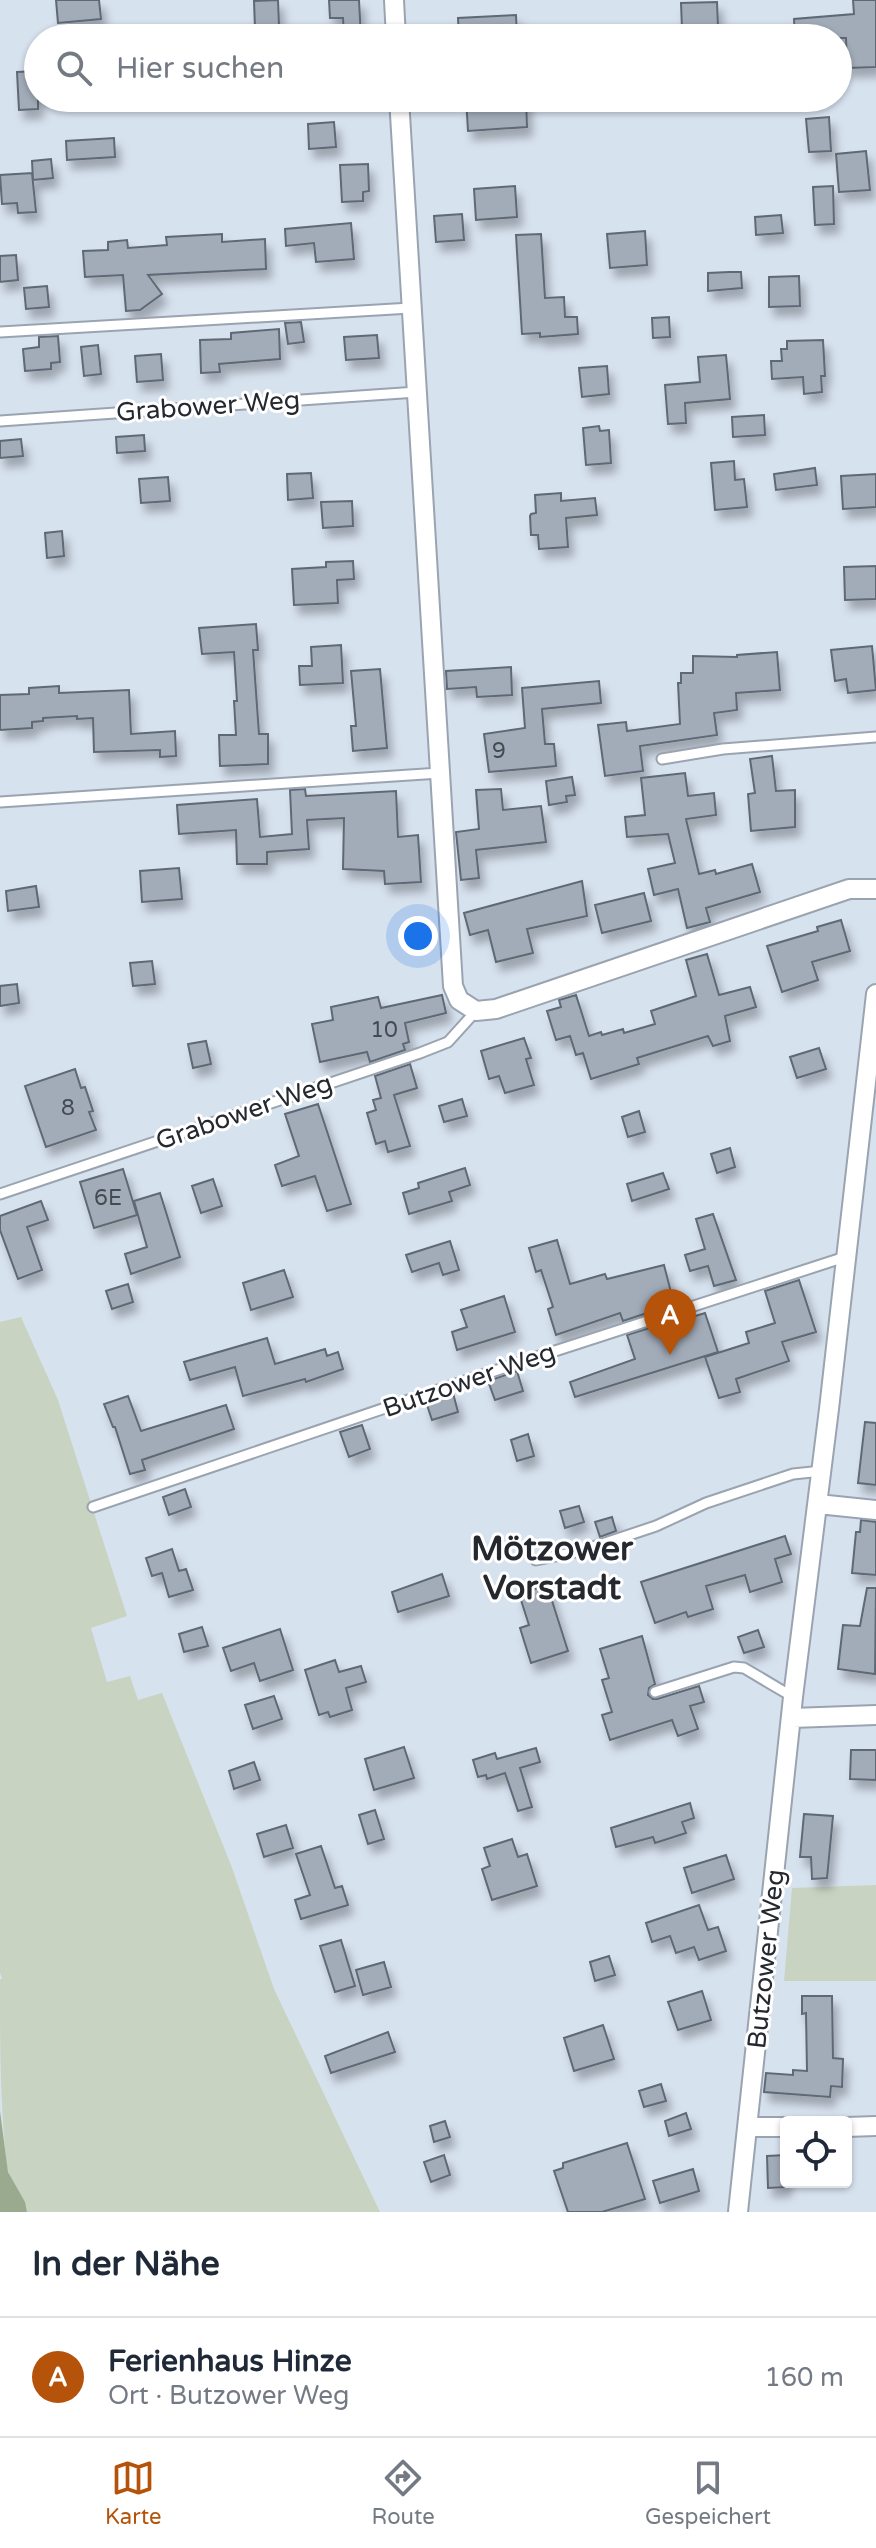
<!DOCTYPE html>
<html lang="de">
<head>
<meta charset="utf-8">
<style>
  :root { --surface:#fff; --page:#f2f2f3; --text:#1f2937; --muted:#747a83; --line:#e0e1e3; --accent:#b45309 }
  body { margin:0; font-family:"Varela Round",sans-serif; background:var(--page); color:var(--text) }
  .controls { position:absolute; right:24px; bottom:24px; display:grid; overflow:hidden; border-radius:8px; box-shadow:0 2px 6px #0004 }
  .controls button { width:72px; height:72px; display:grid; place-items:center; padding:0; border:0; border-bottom:2px solid var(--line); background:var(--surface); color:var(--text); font:40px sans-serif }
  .you { position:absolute; left:418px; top:936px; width:28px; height:28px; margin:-20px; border:6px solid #fff; border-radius:50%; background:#1a73e8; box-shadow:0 0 0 12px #1a73e833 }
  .badge { display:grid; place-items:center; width:52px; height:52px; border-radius:50%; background:var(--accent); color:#fff; font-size:26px; font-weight:700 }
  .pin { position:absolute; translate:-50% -66px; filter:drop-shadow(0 2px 4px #0008) }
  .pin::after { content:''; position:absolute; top:42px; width:28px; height:24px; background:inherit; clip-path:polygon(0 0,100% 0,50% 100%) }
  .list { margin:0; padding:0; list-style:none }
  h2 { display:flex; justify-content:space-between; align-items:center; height:104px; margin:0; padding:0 32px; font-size:34px }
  h2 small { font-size:26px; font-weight:400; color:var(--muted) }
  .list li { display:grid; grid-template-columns:52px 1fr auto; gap:24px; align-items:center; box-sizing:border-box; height:120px; padding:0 32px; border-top:2px solid var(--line) }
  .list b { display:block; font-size:30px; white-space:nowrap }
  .list p { margin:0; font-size:26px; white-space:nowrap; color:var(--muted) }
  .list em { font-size:26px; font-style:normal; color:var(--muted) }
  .icon { flex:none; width:44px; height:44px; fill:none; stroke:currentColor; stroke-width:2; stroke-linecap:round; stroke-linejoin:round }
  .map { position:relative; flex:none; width:876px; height:2212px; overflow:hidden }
  .search { position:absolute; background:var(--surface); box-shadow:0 2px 6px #0004; left:24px; right:24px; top:24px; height:88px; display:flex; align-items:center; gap:20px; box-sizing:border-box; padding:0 28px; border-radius:44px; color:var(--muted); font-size:30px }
  .sheet { height:224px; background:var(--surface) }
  nav { display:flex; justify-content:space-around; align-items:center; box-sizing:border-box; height:112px; border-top:2px solid var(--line); background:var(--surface); font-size:22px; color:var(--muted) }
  nav a { display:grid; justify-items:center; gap:4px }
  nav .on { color:var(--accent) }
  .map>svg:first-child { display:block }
</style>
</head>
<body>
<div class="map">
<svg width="876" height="2212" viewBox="0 0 876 2212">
  <defs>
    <filter id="shadow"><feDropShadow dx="5" dy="9" stdDeviation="4" flood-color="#0004"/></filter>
  </defs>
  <rect width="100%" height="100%" fill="#d7e2ef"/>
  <path fill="#c8d3c1" d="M21,1317L58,1400L127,1616L91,1628L107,1682L130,1676L138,1700L162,1693L231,1865L274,1989L380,2212H27C24,2196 10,2183 7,2167C0,2105 0,2042 0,1980L2,1978L0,1973V1322Z
    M876,1885V1981H784L792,1888Z"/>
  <path fill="#9aaa8f" d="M0,2111L8,2172L25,2202L27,2212H0Z"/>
  <path fill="#a2acb9" stroke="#5f6975" stroke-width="2" filter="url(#shadow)" d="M56,0H99L101,19L58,23Z
    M278,0L279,26L255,28L254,1Z
    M329,0H359L361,38H344L343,18H330Z
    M853,0H876V67L847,68L846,38H795L794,19L854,14Z
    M717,2L718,27L682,29L681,3Z
    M516,15L517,38H459L458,18Z
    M38,71V109L19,110L17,72Z
    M466,98H526L527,127L468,131Z
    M829,117L831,151L809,152L806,119Z
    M334,122L336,147L309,149L308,124Z
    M114,138L115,157L67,160L66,141Z
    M866,151L870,190L839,192L836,154Z
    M51,159L53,178L33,180L32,161Z
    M368,164L369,191L363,192V201L342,202L340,165Z
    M32,173L36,212L18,213L17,203L2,204L0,175Z
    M515,186L517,217L476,220L474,189Z
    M833,186L834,224L815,225L813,187Z
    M462,214L464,240L436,242L434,216Z
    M781,215L783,233L756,235L755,217Z
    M351,223L354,259L316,262L314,243L286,246L285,229Z
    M645,231L647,265L610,268L607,234Z
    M222,234V242L265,239L266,269L148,275L162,294L140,310L126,311L123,275L85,277L83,251L108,250V242L127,240L128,248L167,245L166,237Z
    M541,234L545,298L564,297L565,317H577L578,334L540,337V333L522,334L516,235Z
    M16,255L18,280L0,282V256Z
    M729,272H741L742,288L708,291V273Z
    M799,276L800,306L769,307V277Z
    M47,286L49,307L26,309L24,288Z
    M669,317L670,337L653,338L652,318Z
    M301,322L304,342L288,344L285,323Z
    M279,329L280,359L219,364L220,372L201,373L200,340L231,339V333Z
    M377,335L379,358L346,360L344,337Z
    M58,336L60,362L51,363V369L25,371L23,349L39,347V337Z
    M823,340L825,376H821L822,392L804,394L803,377L772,379L771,361H782L781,349H787V341Z
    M98,345L101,374L84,376L81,347Z
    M161,354L163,380L137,382L135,356Z
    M726,355L730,399L685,403L686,423L668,424L665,385L700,382L698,357Z
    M607,366L609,394L582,397L579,368Z
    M764,415L765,435L733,437L732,417Z
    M599,426L600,431L609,430L611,463L586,465L583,428Z
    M144,435L145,451L117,453L116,437Z
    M21,439L23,456L0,458V441Z
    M734,461L735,480L744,479L747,507L715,510L711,463Z
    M815,468L817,485L776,490L774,474Z
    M311,473L313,498L288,500L287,474Z
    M876,474V507L843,509L841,476Z
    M168,477L170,501L141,503L139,479Z
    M561,493V501L595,498L597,515L566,518L568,547L539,549L538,535H531L530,516L531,514L536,513L535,495Z
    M352,501L353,526L323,528L321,502Z
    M62,531L64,556L47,558L45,533Z
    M353,561L354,579L337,580L338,603L294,605L292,569L326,567V562Z
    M876,566V599L845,600L844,567Z
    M256,624L258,650H253L259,734H268V764L220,766L219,735H236L234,701H237L234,652L202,654L199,628Z
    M341,645L343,683L300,685L299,666H312L311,647Z
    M872,646L876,690L848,693L846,679L835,681L831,650Z
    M777,652L780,690L736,693L737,710L714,713L717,735L640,746L643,771L605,776L598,725L626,722L627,731L680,724L678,683H681V673H693V656L737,657V655Z
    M511,667L512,695L477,697L476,687L447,689L446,671Z
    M380,669L387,748L353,751L351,726H356L351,671Z
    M599,681L601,703L542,709L545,744H554L556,766L489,772L484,734L525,728L522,688Z
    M59,686V693L129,690L131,734L175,731L176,756L160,757V750L94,752L93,718L77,719V716L43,718V721L32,722V728L0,730V695L29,694V688Z
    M772,756L776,791L795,790V827L751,831L748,794L755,793L750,759Z
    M685,773L688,796L714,793L716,815L686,819L699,874L715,870L716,874L752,864L760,892L706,908L710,922L687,928L678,889L654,895L648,869L675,863L668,834L627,837L625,817L645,815L641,778Z
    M572,777L575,795L566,796L567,802L549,805L546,781Z
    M305,789L306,796L396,791L398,837L418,835L421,882L385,884L384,871L343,869L344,818L307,820L309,849L267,852V864H237L236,830L179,834L177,805L257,799L260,837L292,834L290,790Z
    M501,789L503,810L541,806L546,842L476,850L479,878L461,880L456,832L479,829L476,790Z
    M179,868L182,899L142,902L140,871Z
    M582,881L587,916L527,929L533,953L496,962L488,930L470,935L464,913Z
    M36,886L39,907L8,911L6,891Z
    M644,893L651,921L602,933L595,905Z
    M841,920L850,951L812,962L818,980L782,992L767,946L818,931L817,927Z
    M707,954L719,995L750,987L756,1007L725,1016L730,1041L713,1046L708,1036L637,1058L639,1064L591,1079L583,1053L576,1055L570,1036L556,1040L547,1011L561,1007L559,1000L576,995L589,1036L601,1032L602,1035L623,1029L624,1033L655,1024L651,1011L696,996L686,960Z
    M152,961L155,984L133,986L130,963Z
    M17,984L19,1003L0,1006V986Z
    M442,995L446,1013L405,1023L409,1042L403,1044L405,1050L370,1062L367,1052L320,1062L312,1024L333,1020L331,1007L378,997L381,1008Z
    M524,1038L531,1058L526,1059L534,1085L505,1093L499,1076L489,1079L481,1051Z
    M206,1041L211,1064L193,1068L188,1044Z
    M819,1048L826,1069L797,1078L790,1057Z
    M410,1064L417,1088L394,1095L410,1146L388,1152L385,1141L376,1144L367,1113L376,1110L373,1100L381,1098L375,1076Z
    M75,1069L81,1088L85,1087L93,1111L89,1112L96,1130L46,1147L25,1086Z
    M462,1099L467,1116L444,1122L439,1106Z
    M318,1104L351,1204L327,1211L315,1176L282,1186L275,1165L299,1156L285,1114Z
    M639,1111L645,1132L628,1137L622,1117Z
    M730,1148L735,1167L717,1173L711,1154Z
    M465,1168L470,1185L449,1192L452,1201L409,1214L403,1193L419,1188L418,1183Z
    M123,1169L137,1215L94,1228L80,1182Z
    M663,1173L669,1189L632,1201L627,1184Z
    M213,1179L222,1206L201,1213L192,1186Z
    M160,1193L180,1257L131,1274L125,1254L147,1247L134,1201Z
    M41,1201L48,1220L27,1227L42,1270L18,1279L0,1230V1216Z
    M713,1214L736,1280L714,1286L708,1266L690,1271L685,1255L705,1249L696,1219Z
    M557,1240L570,1284L605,1274L607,1279L664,1265L674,1304L623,1321L620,1313L556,1335L548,1309L553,1307L541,1270L536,1272L529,1248Z
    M450,1241L459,1270L443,1275L439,1263L412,1272L406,1255Z
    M284,1270L293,1297L251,1310L243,1283Z
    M799,1280L816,1332L782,1342L789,1361L736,1379L740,1392L719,1398L705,1357L749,1343L746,1332L775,1323L765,1291Z
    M128,1284L133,1302L112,1309L106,1291Z
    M504,1296L515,1332L457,1350L452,1332L467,1327L461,1310Z
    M705,1313L718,1352L575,1397L570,1382L635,1359L627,1335L678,1319L679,1321Z
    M267,1338L275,1364L325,1349L327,1356L338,1352L343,1369L306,1382L305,1379L243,1396L235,1367L190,1380L184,1362Z
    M517,1371L523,1391L495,1400L488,1381Z
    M453,1393L458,1412L432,1420L426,1402Z
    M128,1396L141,1431L226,1405L234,1429L142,1460L145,1470L130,1474L115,1427H113L104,1404Z
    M865,1422L876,1423V1485L858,1483Z
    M362,1425L370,1449L349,1457L340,1432Z
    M528,1434L534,1456L517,1461L511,1440Z
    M185,1489L191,1507L169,1515L163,1497Z
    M579,1506L584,1522L565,1528L560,1511Z
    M612,1517L616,1531L600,1537L595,1522Z
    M861,1520L876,1522V1575L852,1573L856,1532H860Z
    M785,1536L791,1554L775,1559L782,1582L750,1592L745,1575L706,1586L713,1609L688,1617L686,1612L655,1623L641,1582Z
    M172,1549L179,1571L186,1569L193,1590L169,1597L162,1573L152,1576L146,1558Z
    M442,1574L449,1596L398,1612L392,1592Z
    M547,1585L568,1651L531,1663L520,1628L529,1625L519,1594Z
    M867,1588H876L875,1674L838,1669L843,1625L860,1626Z
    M202,1627L208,1646L184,1652L179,1634Z
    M280,1629L293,1670L260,1681L254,1663L231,1671L223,1648Z
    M758,1630L764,1647L744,1653L738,1637Z
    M642,1636L655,1684L649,1688L648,1695L653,1699H657L699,1686L704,1702L690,1706L698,1729L678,1736L672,1720L610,1740L602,1715L612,1712L602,1680L609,1678L600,1649Z
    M335,1660L339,1672L361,1666L366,1682L346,1688L352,1710L330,1717L328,1712L319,1715L305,1670Z
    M274,1696L282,1719L253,1729L245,1705Z
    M404,1747L414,1778L374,1790L365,1759Z
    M536,1748L540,1762L520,1768L532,1807L518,1811L505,1773L487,1779L486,1775L478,1777L473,1760L495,1753L497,1759Z
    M851,1750H876V1780L850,1779Z
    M254,1762L260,1780L234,1789L229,1771Z
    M690,1803L694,1818L682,1822L686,1833L655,1843L653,1837L616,1847L611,1828Z
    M375,1810L384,1839L368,1844L359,1815Z
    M804,1814L833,1816L827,1878L812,1879L811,1857H800Z
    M286,1825L293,1848L264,1857L257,1834Z
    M512,1839L518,1857L527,1854L537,1886L492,1900L482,1869L490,1866L484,1848Z
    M321,1846L335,1888L342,1886L348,1905L301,1919L295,1900L310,1895L296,1854Z
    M726,1855L734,1879L692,1893L684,1868Z
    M699,1905L708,1930L718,1927L726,1951L699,1960L694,1947L676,1953L670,1936L652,1942L646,1923Z
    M341,1940L355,1986L335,1992L320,1946Z
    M609,1956L615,1975L595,1981L590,1962Z
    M384,1962L391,1987L363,1995L356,1970Z
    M702,1991L711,2020L678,2030L668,2002Z
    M802,1996H832L833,2058L843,2059L842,2087L831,2086L830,2097L764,2092L766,2073L793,2075V2070L807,2071L806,2013L802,2014Z
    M603,2025L614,2059L574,2071L564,2038Z
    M388,2032L395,2052L331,2073L325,2056Z
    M661,2084L666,2101L644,2107L639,2091Z
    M686,2113L691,2129L669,2136L665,2121Z
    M445,2121L450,2137L434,2142L430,2126Z
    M627,2143L645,2199L602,2212H568L554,2171L563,2168V2163Z
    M444,2155L450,2175L431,2182L424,2162Z
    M786,2155V2187L768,2188L767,2156Z
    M693,2169L699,2191L660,2203L653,2181Z"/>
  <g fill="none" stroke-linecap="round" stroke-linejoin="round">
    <defs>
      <path id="service" d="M0,332L411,308
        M0,421L417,392
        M662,759L723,749L876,737
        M0,802L440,773
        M0,1194L420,1053L448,1042L476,1011
        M93,1507L518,1363L845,1257
        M536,1560L581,1551L656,1526L706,1503L793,1474L822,1471
        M655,1692L734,1667L744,1668L793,1697"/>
      <path id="minor" d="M394,0L396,38
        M399,98L453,986L459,1000L476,1011L496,1009L849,889H876
        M818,1504L876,1510
        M792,1718L876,1715
        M748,2127H786
        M846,2127L876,2126
        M738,2212L793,1697L829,1409L876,994"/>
    </defs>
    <use href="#service" stroke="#9aa4b1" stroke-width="13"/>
    <use href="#minor" stroke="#9aa4b1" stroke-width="22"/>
    <use href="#service" stroke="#fff" stroke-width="9"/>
    <use href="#minor" stroke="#fff" stroke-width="18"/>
  </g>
  <g text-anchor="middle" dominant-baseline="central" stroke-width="6" stroke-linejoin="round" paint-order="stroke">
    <g font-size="22" fill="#444a52">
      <text x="499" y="751">9</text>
      <text x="384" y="1030">10</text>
      <text x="68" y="1108">8</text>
      <text x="108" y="1198">6E</text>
    </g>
    <g font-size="26" fill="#25292f" stroke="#fff">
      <text transform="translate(208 406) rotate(-4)">Grabower Weg</text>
      <text transform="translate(244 1112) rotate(-19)">Grabower Weg</text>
      <text transform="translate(469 1380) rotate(-19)">Butzower Weg</text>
      <text transform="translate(766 1959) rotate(-84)">Butzower Weg</text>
    </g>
    <g font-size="34" font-weight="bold" fill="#25292f" stroke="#fff">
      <text x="552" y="1549">Mötzower<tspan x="552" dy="39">Vorstadt</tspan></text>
    </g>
  </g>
</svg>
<div class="controls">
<button><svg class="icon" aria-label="locate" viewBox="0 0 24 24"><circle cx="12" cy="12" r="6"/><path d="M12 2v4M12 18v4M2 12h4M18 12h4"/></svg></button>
</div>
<div class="you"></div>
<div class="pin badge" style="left:670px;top:1355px">A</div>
<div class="search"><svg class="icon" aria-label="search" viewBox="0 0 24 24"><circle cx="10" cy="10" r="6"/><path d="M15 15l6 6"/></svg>Hier suchen</div>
</div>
<section class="sheet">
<h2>In der Nähe<small></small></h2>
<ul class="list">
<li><span class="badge">A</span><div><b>Ferienhaus Hinze</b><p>Ort · Butzower Weg</p></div><em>160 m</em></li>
</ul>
</section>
<nav>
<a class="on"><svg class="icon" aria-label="map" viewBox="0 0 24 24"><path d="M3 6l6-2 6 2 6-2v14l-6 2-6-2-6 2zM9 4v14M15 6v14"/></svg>Karte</a>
<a><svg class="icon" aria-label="directions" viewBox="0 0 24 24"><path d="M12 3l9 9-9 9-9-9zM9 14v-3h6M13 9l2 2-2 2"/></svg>Route</a>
<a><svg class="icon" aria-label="saved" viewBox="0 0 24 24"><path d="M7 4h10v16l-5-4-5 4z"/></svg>Gespeichert</a>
</nav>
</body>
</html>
